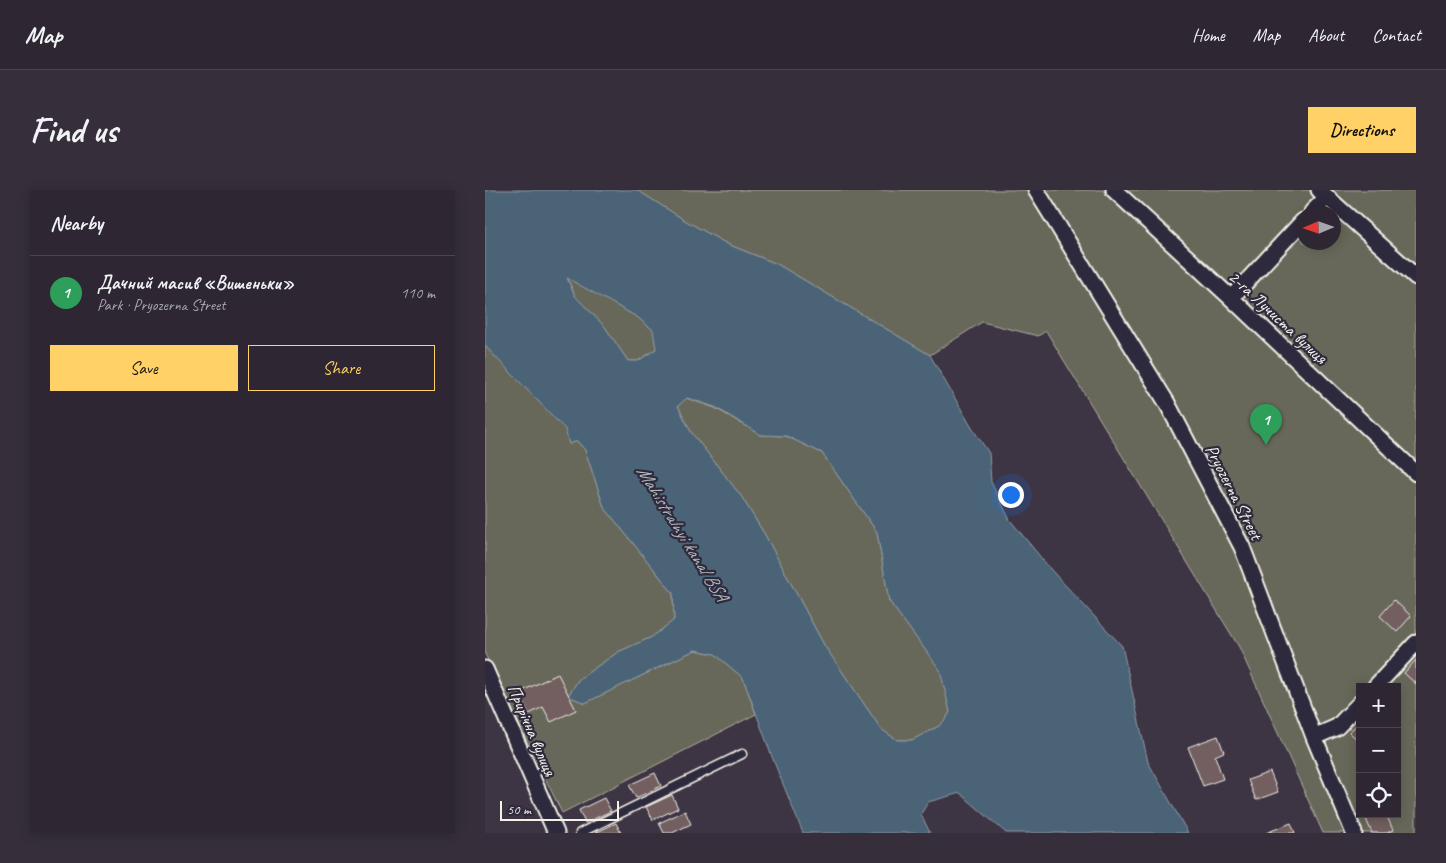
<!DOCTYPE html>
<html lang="en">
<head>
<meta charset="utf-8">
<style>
  :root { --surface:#2e2733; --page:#362f3b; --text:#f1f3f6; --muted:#a7a5ac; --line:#49444e; --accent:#ffd166 }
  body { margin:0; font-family:Caveat,sans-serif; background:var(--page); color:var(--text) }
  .controls { position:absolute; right:15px; bottom:15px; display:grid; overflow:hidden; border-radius:0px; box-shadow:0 2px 12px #0003 }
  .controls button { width:45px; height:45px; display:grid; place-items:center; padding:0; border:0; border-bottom:1px solid var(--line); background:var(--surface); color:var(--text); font:25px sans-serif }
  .compass { position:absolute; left:811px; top:15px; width:45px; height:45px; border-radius:50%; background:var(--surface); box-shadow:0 2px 12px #0003; rotate:268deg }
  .scale { position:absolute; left:15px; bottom:12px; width:119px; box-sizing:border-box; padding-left:5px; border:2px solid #f4f1e8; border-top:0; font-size:14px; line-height:18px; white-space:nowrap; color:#f4f1e8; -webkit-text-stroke:4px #2f2a3d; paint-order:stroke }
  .you { position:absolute; left:525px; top:304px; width:18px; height:18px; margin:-12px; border:4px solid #fff; border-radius:50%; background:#1a73e8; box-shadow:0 0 0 8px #1a73e833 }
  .badge { display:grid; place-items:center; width:32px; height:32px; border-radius:50%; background:var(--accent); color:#fff; font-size:16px; font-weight:700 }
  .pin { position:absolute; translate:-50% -41px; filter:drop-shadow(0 1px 2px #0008) }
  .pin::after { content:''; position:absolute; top:26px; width:18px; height:15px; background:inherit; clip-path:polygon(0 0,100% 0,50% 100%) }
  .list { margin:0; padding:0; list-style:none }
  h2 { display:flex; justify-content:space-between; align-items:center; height:65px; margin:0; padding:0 20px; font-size:21px }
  h2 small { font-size:16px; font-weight:400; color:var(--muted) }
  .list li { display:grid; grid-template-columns:32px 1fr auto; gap:15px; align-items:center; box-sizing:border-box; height:75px; padding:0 20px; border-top:1px solid var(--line) }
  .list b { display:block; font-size:19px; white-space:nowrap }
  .list p { margin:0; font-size:16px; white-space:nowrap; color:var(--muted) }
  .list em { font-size:16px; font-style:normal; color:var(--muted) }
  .actions { display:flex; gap:10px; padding:15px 20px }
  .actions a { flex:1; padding:11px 0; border:1px solid var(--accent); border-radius:0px; text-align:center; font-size:18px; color:var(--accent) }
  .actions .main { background:var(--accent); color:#111 }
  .icon { flex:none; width:28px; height:28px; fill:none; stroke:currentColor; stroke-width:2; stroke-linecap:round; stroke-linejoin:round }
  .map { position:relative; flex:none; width:931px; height:643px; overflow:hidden; border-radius:0px }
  header { display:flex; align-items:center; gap:30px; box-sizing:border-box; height:70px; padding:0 25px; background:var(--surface); border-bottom:1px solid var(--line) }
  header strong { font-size:24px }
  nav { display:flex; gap:28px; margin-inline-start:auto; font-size:18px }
  .intro { display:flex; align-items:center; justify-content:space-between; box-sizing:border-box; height:120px; padding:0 30px }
  h1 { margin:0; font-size:35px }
  .button { padding:12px 22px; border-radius:0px; background:var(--accent); color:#111; font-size:18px; font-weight:700 }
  main { display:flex; gap:30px; padding:0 30px }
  aside { flex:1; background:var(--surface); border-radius:0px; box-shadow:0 2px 12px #0003 }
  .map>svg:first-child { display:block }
</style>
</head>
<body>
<header>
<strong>Map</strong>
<nav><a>Home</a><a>Map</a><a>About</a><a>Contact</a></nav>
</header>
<div class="intro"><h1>Find us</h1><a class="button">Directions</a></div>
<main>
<aside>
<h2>Nearby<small></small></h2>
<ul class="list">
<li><span class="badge" style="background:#2e9e5b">1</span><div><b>Дачний масив «Вишеньки»</b><p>Park · Pryozerna Street</p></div><em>110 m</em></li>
</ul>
<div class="actions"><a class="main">Save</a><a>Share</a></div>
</aside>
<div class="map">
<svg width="931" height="643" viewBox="0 0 931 643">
  <rect width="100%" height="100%" fill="#3d3444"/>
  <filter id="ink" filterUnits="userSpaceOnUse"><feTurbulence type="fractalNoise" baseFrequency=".02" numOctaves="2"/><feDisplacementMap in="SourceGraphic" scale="10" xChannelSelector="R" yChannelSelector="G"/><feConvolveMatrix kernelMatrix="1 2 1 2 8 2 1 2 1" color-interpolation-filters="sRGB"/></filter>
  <g filter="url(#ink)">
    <path fill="#67685a" stroke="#aeaca1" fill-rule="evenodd" d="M152,0H931V643H838L754,457L561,141L553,146L497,132L445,165L292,74L242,54L201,31ZM818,22H848V52H818ZM875,497H912V624H875Z
      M82,87L152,127L169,140L171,159L153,171H143L120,137L90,106Z
      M0,156L81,239L84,254L92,251L100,260L119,317L188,403L189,430L167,447L133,462L94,489L83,506L100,513L210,460L230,464L258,488L271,524L77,623L0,464Z
      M201,208L230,218L276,245L301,246L337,263L392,342L404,411L456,481L465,522L461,529L454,536L427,550H412L396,539L339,455L280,345L256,306L206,242L193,216Z"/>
    <path fill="#4c6376" stroke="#8f9ca4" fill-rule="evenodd" d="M0,0H152L201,31L242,54L292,74L445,165L487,238L504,263L506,292L525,330L567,381L637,456L663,572L703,643H521L475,603L443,612L436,624L445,643H318L289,572L258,488L230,464L210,460L100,513L83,506L94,489L133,462L167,447L189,430L188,403L119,317L100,260L92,251L84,254L80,239L0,156ZM82,88L152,127L168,140L171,159L153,171H143L120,137L90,106ZM202,208L230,217L276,245L301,246L337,263L392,342L404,411L455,480L465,522L461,529L454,536L427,550H412L396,539L339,455L280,345L256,306L206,242L193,216Z"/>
    <path fill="#735e60" stroke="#f4f1e8" d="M909,410L926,426L912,442L895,426Z
      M931,470V494L919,483Z
      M73,484L91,520L66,532L58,517L44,524L33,503Z
      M875,532V552L864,542Z
      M733,546L739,562L730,566L738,589L718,596L703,557Z
      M785,582L793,602L771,610L763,590Z
      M170,583L176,596L151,608L144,595Z
      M187,605L193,618L168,630L161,617Z
      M119,608L126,621L100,633L94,620Z
      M200,621L206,634L187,643H179L174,633Z
      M893,624H901L908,640L902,643H887L881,629Z
      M131,633L136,643H110Z
      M806,633L810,643H781Z"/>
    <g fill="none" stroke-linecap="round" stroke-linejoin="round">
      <defs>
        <path id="service" d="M95,643L257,564"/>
        <path id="minor" d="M551,0L682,213L757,357L829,547L869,643
          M629,0L746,108L931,283
          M834,0L931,87
          M827,22L842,7
          M746,108L818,31
          M0,479L71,643
          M890,497L931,453
          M829,547L852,537L875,513"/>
      </defs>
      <use href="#service" stroke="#f4f1e8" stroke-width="11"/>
      <use href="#minor" stroke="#f4f1e8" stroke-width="19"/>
      <use href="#service" stroke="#2f2a3d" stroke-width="8"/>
      <use href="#minor" stroke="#2f2a3d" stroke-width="15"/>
    </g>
  </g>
  <g text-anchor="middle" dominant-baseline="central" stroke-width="4.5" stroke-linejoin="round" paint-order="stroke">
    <g font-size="18" fill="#f4f1e8" stroke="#2f2a3d">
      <text transform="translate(793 127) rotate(43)">2-га Лучиста вулиця</text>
      <text transform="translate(749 302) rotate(63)">Pryozerna Street</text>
      <text transform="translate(47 540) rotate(67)">Прирічна вулиця</text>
    </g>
    <g font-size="19" font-style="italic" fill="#b1b8ba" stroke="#2f2a3d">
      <text transform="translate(197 343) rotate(58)">Mahistralnyi kanal BSA</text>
    </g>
  </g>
</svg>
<div class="controls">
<button>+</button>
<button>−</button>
<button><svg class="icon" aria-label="locate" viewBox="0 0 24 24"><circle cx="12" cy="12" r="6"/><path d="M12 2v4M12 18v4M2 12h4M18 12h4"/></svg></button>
</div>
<svg class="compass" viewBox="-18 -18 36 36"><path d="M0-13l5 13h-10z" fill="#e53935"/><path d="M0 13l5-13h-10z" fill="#a7a5ac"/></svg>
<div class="scale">50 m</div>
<div class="you"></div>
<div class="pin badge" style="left:781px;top:255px;background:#2e9e5b">1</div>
</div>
</main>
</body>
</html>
